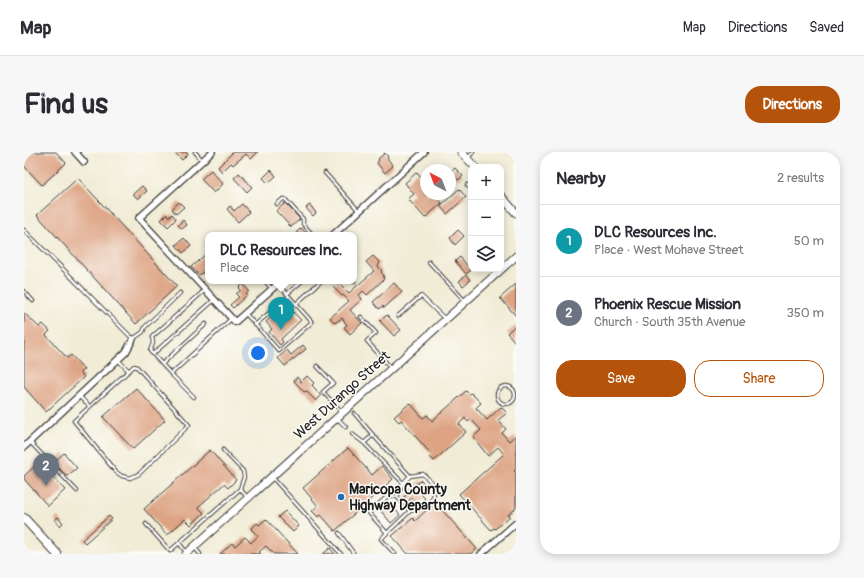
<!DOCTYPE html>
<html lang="en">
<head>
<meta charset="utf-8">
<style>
  :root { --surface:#fff; --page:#f7f7f7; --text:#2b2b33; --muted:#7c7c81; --line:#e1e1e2; --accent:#b45309 }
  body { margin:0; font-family:Pangolin,sans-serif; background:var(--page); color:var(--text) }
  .controls { position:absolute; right:12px; top:12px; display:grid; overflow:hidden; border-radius:8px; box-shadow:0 2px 10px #0003 }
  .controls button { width:36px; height:36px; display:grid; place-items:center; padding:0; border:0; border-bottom:1px solid var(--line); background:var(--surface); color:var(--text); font:20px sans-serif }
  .compass { position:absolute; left:396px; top:12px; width:36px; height:36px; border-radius:50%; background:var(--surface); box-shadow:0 2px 10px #0003; rotate:318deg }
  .you { position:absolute; left:234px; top:201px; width:14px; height:14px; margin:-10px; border:3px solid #fff; border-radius:50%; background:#1a73e8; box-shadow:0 0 0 6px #1a73e833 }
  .badge { display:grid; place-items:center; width:26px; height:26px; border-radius:50%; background:var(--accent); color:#fff; font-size:13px; font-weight:700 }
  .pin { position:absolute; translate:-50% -33px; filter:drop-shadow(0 1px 2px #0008) }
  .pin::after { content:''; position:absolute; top:21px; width:14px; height:12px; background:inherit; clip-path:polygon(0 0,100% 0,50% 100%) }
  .popup { position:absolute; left:181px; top:80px; width:152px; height:52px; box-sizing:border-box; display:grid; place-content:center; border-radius:8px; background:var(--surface); filter:drop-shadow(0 1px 3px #0005); font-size:13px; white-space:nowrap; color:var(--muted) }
  .popup b { font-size:15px; color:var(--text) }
  .popup::after { content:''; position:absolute; left:50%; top:100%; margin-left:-8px; border:8px solid transparent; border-top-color:var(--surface) }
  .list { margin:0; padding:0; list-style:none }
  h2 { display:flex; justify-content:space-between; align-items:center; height:52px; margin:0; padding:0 16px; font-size:17px }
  h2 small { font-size:13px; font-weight:400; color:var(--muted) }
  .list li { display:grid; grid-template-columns:26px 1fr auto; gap:12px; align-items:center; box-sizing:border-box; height:72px; padding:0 16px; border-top:1px solid var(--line) }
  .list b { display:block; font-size:15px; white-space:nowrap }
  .list p { margin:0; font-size:13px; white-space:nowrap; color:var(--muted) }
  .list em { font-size:13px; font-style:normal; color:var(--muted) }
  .actions { display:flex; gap:8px; padding:12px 16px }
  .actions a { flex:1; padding:9px 0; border:1px solid var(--accent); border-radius:16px; text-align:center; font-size:14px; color:var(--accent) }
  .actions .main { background:var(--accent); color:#fff }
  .icon { flex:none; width:22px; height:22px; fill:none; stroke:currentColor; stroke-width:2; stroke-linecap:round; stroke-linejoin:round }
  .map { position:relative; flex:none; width:492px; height:402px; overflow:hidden; border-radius:16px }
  header { display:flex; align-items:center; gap:24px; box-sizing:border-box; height:56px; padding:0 20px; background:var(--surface); border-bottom:1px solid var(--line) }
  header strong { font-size:19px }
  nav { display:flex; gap:22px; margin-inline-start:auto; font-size:14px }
  .intro { display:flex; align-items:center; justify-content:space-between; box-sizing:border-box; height:96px; padding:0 24px }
  h1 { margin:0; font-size:28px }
  .button { padding:10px 18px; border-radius:16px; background:var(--accent); color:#fff; font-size:14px; font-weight:700 }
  main { display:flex; gap:24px; padding:0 24px }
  aside { flex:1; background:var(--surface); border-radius:16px; box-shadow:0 2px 10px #0003 }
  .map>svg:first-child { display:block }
</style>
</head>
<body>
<header>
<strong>Map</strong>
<nav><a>Map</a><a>Directions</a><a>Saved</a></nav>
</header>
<div class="intro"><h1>Find us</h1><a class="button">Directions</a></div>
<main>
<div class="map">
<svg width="492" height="402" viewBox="0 0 492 402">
  <rect width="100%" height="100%" fill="#fdfcf7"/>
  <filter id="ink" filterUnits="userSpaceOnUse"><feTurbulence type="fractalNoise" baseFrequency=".025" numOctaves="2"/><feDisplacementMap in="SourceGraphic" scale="8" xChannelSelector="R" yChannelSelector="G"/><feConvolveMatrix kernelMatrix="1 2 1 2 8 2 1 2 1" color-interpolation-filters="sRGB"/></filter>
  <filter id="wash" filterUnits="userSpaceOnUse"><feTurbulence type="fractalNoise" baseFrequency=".012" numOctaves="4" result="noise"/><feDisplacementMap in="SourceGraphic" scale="16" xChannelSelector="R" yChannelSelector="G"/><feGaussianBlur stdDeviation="0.9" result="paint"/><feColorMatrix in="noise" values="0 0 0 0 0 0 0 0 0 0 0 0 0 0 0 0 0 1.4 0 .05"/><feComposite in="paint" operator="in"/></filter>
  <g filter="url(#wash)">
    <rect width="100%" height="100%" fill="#f1ecd6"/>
    <g id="blocks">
      <path fill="#dda383" d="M0,0H32L42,11L18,33L0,14Z
        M150,0H163L164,2L158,8Z
        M209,0H234L227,7L222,2L209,13L207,11L198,20L194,15Z
        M361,1L364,5L363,6L369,14L361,21L353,11L355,8L354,7Z
        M431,16L439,24L434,28L431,25L426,29V20Z
        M187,18L199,32L190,41L177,27Z
        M247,18L252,24L244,31L239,26Z
        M393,20L402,31V42H410L418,51L401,66L384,47L390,42L381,31Z
        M215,21L228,35L223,40L210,26Z
        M54,26L153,134L112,172L13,63Z
        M118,34L123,39L114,47L109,42Z
        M435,37L442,45L423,62L416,54Z
        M155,50L160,55L152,62L148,57Z
        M261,51L276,67L267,75L252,59Z
        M218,52L225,60L214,70L203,57L206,54L210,59Z
        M286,53L292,61L289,64L282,56Z
        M143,62L145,65L148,62L152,67L144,75L137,68Z
        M159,68L163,73L158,77L154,73Z
        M277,76L284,83H274L272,81Z
        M434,78L440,84L431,93L426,86Z
        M160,86L167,94L159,101L152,93Z
        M182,102L184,104V126L179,120L175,123L167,115Z
        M349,104L356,111L354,114L358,119L357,120L360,124L359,125L360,127L343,143L339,139L335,143L338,147L326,158L338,171L326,182L320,175L323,173L318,166L311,171L306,166L325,149L319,143L318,144L309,135L314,130L325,141L350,119L342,110Z
        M436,105L447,118L442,122L431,109Z
        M442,123L446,128L439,134L435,129Z
        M370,131L378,140L360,156L359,154L355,157L349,150Z
        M219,132L225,139L222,142L223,143L209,156L206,153L215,145L212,142L217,138L215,136Z
        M492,132V164L476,146Z
        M254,159L260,167L268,159L277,168L257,187L259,190L256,193L245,180L248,177L242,170Z
        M0,161L15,175L19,172L26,179L22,183L43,206L47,203L60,217L56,220L60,225L22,260L0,235Z
        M363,163L377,178L370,184L356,169Z
        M492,173V191L483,181Z
        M279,193L282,197L261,214L254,206L263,198L267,203Z
        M283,224L290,231L288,233L297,244L292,249L282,239L280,240L270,229L273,225L277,230Z
        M112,236L141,268L109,297L79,265Z
        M442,239L445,242L447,241L457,251L452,256L463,268L477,255L483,261L474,268L482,277L478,281L485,289L492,283V317L490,319L492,321V356L484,363L486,364L471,377L470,376L467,378L435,342L480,302L474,295L464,304L449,285L457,278L447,267L444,270L441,266L435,272L442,280L410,309L406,305L408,303L377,268L375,270L370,265L386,251L399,266L403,263L408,269Z
        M324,296L348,323L358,314L369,327L311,379L297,363L294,365L288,359L294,354L279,336Z
        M186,298L212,328L204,336L200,332L174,355L180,361L167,373L161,367L143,383L120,357Z
        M40,301L53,316L43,324L25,306L27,303L32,308Z
        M17,306L22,312L19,315L41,338L24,354L0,327V324L15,310L14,309Z
        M397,328L403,335L396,340L401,347L394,353L388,346L384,349L380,345L391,335L390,334Z
        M411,350L453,397L449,400L446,402H384L368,384L389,366L391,369Z
        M366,351L376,363L367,371L357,359Z
        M261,359L275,374L269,380L254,365Z
        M85,364L88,367L61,391L58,388Z
        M34,365L39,371L36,374L31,368Z
        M242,367L274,402H250L242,394L235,400L237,402H196L208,391L211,394L221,385L227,391L234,384L227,377L233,371L235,373Z
        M306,396L311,402H299Z"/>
    </g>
  </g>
  <g filter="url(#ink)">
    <use href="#blocks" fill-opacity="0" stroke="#3c3b38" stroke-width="1"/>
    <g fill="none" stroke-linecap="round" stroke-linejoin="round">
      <defs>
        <path id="service" d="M171,0L178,8
          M444,6L449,0
          M301,21L335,59
          M443,33L447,37
          M253,52L259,47H261L279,67V72L289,83
          M0,78L109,187L119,180L121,175L156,141
          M405,110L441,149
          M241,129L248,137
          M329,129L330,130
          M181,138L128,185L129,191L126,199L147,222L207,167
          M0,139L9,149
          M263,142L278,129
          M272,152L297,129
          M221,161L255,199L288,170L254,132
          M374,164L397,144L421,167
          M337,165L352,181L343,189L367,216
          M231,173L265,144
          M129,202L190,148
          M94,208L105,219
          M138,212L182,172
          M110,214L113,215L165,273L115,322L106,326L98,324L92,320L50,269Z
          M293,214L309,231L299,240L318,260
          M147,222L170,245
          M473 243a9 9 0 1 1 18 0a9 9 0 1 1-18 0Z
          M55,244L65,254
          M330,261L349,283
          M314,267L322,275
          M328,282L340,291L379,331L373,345L386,359L363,381L345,361L365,343L373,345
          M6,290L53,339
          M340,291L349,283L386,324L399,322C402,325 406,328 408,332C416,347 399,358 386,359
          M248,325L317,402
          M379,331L386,324
          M216,337L224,346
          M122,372L146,399L216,337L220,325L219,319L199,298
          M315,381L330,402
          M363,381L357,387L371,402
          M155,391L162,400
          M171,396L176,402"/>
        <path id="minor" d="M51,0L60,10
          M188,0L115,66L211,170L257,129
          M309,83L400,0
          M0,295L102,200L109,187
          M457,402L492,371"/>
        <path id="tertiary" d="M437,0L451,15
          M477,44L492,61
          M162,402L492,104"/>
        <path id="secondary" d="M0,366L33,402"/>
      </defs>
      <use href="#service" stroke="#3c3b38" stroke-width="4.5"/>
      <use href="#minor" stroke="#3c3b38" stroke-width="8"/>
      <use href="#tertiary" stroke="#3c3b38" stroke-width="9"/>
      <use href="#secondary" stroke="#3c3b38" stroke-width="10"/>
      <use href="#service" stroke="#fff" stroke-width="2.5"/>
      <use href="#minor" stroke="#fff" stroke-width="5.5"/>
      <use href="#tertiary" stroke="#fff" stroke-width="7"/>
      <use href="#secondary" stroke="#fff" stroke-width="8"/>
    </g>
  </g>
  <circle fill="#1f6fb2" stroke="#fdfcf7" stroke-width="1.5" cx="317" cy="345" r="4"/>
  <g text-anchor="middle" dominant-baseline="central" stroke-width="3" stroke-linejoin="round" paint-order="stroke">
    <g font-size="14" fill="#1c1c1c" stroke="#fdfcf7">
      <text transform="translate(318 243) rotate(-42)">West Durango Street</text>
    </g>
    <g font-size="14" font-weight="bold" fill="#1c1c1c" stroke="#fdfcf7" text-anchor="start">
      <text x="325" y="337">Maricopa County<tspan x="325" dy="16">Highway Department</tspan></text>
    </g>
  </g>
</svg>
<div class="controls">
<button>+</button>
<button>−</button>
<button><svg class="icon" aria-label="layers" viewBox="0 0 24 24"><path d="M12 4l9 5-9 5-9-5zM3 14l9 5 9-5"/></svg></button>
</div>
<svg class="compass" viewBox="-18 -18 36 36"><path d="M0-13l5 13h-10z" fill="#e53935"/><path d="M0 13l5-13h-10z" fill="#7c7c81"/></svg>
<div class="you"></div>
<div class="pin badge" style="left:257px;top:178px;background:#0f9aa8">1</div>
<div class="popup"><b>DLC Resources Inc.</b>Place</div>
<div class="pin badge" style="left:22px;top:334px;background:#6b7280">2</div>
</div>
<aside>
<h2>Nearby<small>2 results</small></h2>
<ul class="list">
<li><span class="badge" style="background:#0f9aa8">1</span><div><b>DLC Resources Inc.</b><p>Place · West Mohave Street</p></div><em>50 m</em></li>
<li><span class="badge" style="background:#6b7280">2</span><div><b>Phoenix Rescue Mission</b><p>Church · South 35th Avenue</p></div><em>350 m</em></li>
</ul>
<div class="actions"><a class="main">Save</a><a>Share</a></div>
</aside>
</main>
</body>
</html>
